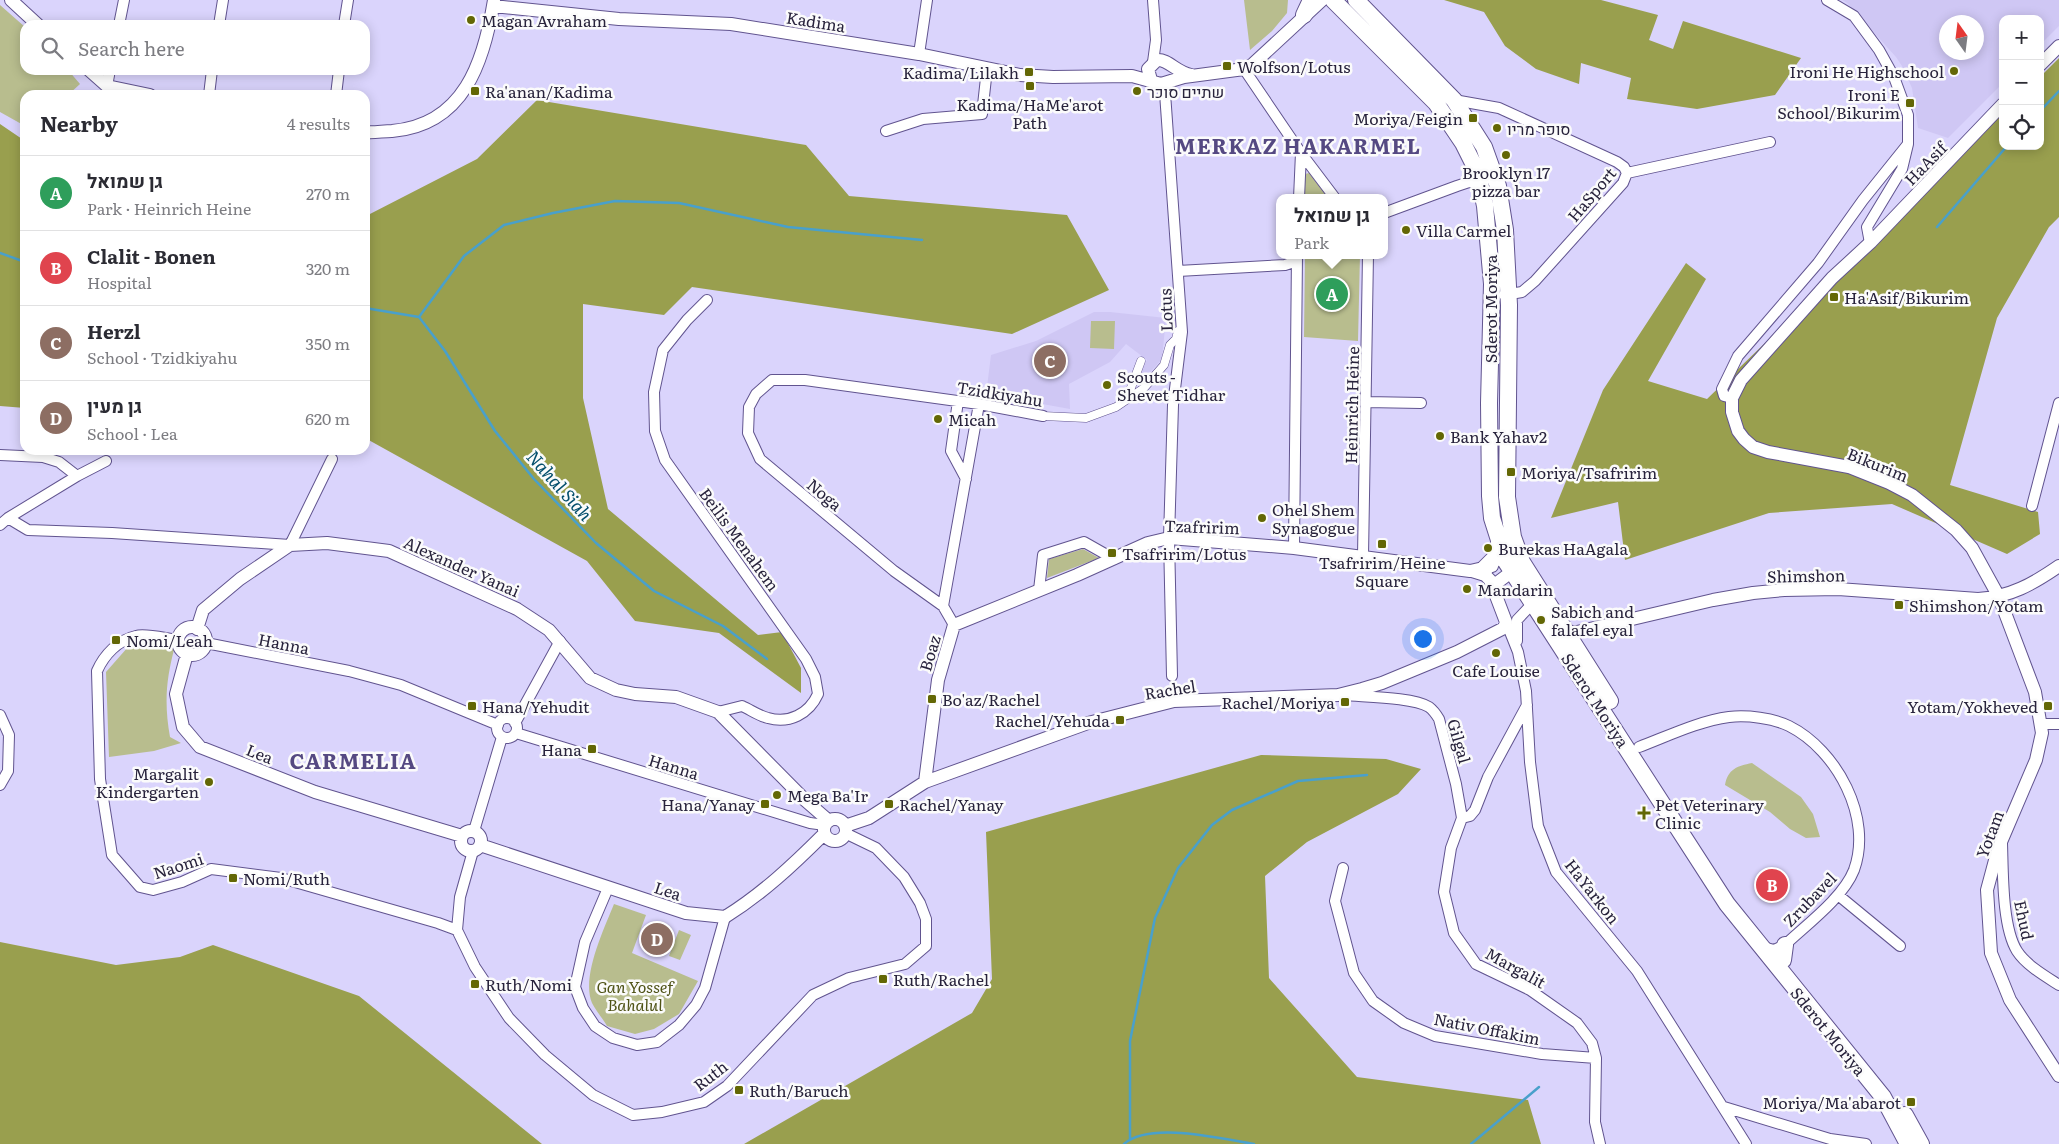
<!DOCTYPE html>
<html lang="en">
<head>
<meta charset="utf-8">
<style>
  :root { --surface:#fff; --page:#f7f7f7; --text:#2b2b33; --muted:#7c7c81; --line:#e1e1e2; --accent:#b45309 }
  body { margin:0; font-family:Literata,Heebo,serif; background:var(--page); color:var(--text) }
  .controls { position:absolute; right:15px; top:15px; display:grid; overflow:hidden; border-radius:10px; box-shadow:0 2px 12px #0003 }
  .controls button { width:45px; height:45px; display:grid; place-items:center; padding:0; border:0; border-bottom:1px solid var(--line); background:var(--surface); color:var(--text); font:25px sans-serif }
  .compass { position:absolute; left:1939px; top:15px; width:45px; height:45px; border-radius:50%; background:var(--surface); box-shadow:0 2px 12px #0003; rotate:346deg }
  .you { position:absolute; left:1422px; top:638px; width:18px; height:18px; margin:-12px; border:4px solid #fff; border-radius:50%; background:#1a73e8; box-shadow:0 0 0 8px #1a73e833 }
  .badge { display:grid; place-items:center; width:32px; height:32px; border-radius:50%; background:var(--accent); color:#fff; font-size:16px; font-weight:700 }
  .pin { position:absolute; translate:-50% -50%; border:2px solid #fff; box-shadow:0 1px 5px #0006 }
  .popup { position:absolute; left:1276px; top:194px; width:112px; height:65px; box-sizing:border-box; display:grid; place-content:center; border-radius:10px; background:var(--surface); filter:drop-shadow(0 1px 4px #0005); font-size:16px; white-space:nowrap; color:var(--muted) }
  .popup b { font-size:19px; color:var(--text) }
  .popup::after { content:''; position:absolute; left:50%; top:100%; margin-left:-10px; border:10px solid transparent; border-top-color:var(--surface) }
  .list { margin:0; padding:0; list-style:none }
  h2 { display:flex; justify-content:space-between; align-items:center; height:65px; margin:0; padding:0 20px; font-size:21px }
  h2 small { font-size:16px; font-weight:400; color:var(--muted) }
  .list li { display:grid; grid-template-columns:32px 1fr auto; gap:15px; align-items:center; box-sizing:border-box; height:75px; padding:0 20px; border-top:1px solid var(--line) }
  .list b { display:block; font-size:19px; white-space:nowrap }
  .list p { margin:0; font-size:16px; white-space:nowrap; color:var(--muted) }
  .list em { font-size:16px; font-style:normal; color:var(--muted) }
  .icon { flex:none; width:28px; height:28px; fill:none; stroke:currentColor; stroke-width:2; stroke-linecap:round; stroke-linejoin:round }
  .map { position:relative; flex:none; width:2059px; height:1144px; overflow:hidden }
  .search { position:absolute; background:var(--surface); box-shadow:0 2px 12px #0003; left:20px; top:20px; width:350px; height:55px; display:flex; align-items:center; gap:12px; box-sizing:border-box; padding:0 18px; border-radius:15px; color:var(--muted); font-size:19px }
  .panel { position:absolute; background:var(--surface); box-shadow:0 2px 12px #0003; left:20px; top:90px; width:350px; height:365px; border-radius:15px }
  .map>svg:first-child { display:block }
</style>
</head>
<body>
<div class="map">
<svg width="2059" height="1144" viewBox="0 0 2059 1144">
  <rect width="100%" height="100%" fill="#dad4fc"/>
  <path fill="#cfc7f4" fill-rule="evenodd" d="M1842,0H2059V26L2040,45V19H2003V83L1948,138L1918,128L1912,88L1902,66L1896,57L1847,3ZM1946,22H1976V52H1946Z
    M1094,312H1110L1166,318L1162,359L1146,377L1139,374L1147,360L1126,344L1110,362L1069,384L1070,409L993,395L987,387L991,355L1036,341Z"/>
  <path fill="#b8bd8e" d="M1244,0H1288L1287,13L1272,31L1250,50Z
    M0,5L25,27V70H68L80,84L68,95H25V126L0,112Z
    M1309,173L1328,198H1305V174Z
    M1305,255H1360L1358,341L1304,337Z
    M1091,321H1115L1114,349L1090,348Z
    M1083,549L1099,558L1047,578L1049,559Z
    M151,640L175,646C166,679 164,703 170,737L181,743L154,751L109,757L106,672L128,647Z
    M1752,763L1801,797L1813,814L1820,837L1806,838L1790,829L1770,812L1725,785C1728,769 1737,766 1752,763Z
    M614,904L646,915L632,953L698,981L679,1014L654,1029L635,1034L607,1026C603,1019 596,1011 592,1003C581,977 604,929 614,904Z
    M679,930L691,935L680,960L669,956Z"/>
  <path fill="#999f4e" d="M1444,0H1601L1658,15L1649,40L1673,49L1683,21L1801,58L1775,95L1697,109L1627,99L1631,78L1581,63L1579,84L1536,69L1505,46L1484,12Z
    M2059,58V217L2049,227L1997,318L1950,485L2038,512L2040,534L2007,554L1892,504L1769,513L1625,560L1618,502L1551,518L1603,390L1686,263L1706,279L1648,381L1707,399L2003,113V146H2040V77Z
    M537,100L806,145L849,196L1067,215L1109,290L1012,334L692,287L664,315L583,304V398L608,509L758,635L782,632L801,668V693L719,633L635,621L587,561L365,438V214L368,215L477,159Z
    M0,124L25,141V408L0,406Z
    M1261,755L1386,759L1421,769L1398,794L1307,842L1265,876L1269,978L1357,1077L1528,1100L1541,1144H744L972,1013L992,979L986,832Z
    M0,942L116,965L180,957L213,945L359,996L542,1144H0Z"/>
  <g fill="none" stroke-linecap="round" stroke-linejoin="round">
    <path stroke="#49a0cb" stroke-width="2.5" d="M2040,111L2059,91
      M1937,227L2007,146
      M0,253L25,262
      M365,308L419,317L445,351L495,431L534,479L596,543L654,591L723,626L767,659
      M419,317L464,256L504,225L553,213L615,201L679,203L788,227L922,240
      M1130,1139V1041L1155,918L1178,868L1212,825L1232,810L1298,781L1367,775
      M1124,1144C1150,1121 1222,1139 1254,1144
      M1471,1144L1539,1087"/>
    <defs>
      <path id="pedestrian" d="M1121,398L1129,393L1141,361
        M1043,416L1086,418L1116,407L1144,388L1164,365L1170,345L1176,339L1178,331L1181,332"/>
      <path id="minor" d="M1827,0L1854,16L1879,50L1894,77L1908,115V144L1902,169L1867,227L1870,243
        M119,25L124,0
        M219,25L223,0
        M344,25L348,0
        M919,54L927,0
        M1153,62L1156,40L1153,0
        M1244,69L1301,153L1335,198
        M1158,84L1165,93L1182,332L1173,405L1169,538L1172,676
        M107,86L110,70
        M209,95L212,70
        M336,95L339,70
        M1454,100L1499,108L1617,162L1624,167L1627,173
        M886,131L923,119L982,114L987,69
        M1627,173L1770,142
        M1299,198L1301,153
        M1384,213L1457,186L1469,182L1481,183
        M1178,271L1285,265L1297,261
        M1504,295L1522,292L1535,281L1623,183L1627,173
        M707,300L687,320L663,350L654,392L655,431L665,460L806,659L815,677L818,694C809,714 789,724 768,718C759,716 751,710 742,706L718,712
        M1732,398L1724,396L1722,389L1738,356L1818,263L1863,200L1908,144
        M958,401L951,451L966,479
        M1366,402L1421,403
        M0,455L43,457L59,462L77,476L8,518L0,525
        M77,476L106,461
        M2032,506L2059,403
        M8,518L28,530L112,533L290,545L332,459
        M1294,548L1297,255
        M1363,556L1368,255
        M1039,590L1043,555L1084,542L1114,559
        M943,606L894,571L760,459L748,433L749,407L756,394L772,380H805L979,404L1043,416
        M1506,622L1518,652L1526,691L1530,762L1538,826L1556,872L1637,971L1746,1144
        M954,625L943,606L979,404
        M178,640C167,639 146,633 136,636C118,640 104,655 97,671L100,779L112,855L140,887L153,890L182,882L211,869L281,878L438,923L457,930
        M1517,641V620L1533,603
        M206,643L349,671L401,685L498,725
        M1344,695C1365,697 1413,697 1429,707C1433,710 1436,714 1439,719L1456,784L1462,818
        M0,715L9,735L8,771L0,785
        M497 728a10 10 0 1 1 20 0a10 10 0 1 1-20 0Z
        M515,723L560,641
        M2041,724H2059
        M516,733L810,823L825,825
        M1639,747C1668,736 1699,721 1729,717C1747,715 1773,718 1789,726C1837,750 1873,818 1854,870C1843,898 1806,925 1785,945L1774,950L1763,947
        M1462,818L1451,848L1444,892L1454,933L1476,964L1530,990L1577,1023L1592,1043L1596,1058L1595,1122L1600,1144
        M1462,818L1470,816L1475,810L1488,777L1527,705
        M474,831L502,737
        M2002,843C2003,872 2002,927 2017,951C2026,965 2045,976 2059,985
        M473,851L460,897L457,930L475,967L509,1018L545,1055L593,1095L633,1115L662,1112L704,1102L727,1086L813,995L849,978L905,964L926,946V919L920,903L904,877L876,848L845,833
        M1343,868L1335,901L1354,973L1373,1001L1404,1023L1435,1036L1542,1054L1596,1058
        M608,888L585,942L575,987L583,1008L595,1026L613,1038L637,1045L657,1042L679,1025L696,1005L705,988L725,917
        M1838,895L1900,946
        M1724,1107L1830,1139L1866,1144"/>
      <path id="tertiary" d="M11,0L38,25
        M493,6L619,19L731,24L919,54L1020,75L1053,77L1132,76L1161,84L1184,77L1244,69L1253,64L1322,0
        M2040,65L2059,46
        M89,70L107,86L150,95
        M1151,80L1148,69L1157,60C1168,59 1176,72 1191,75
        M2003,104L1871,242L1832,278L1741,380L1732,398V412L1738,431L1744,439L1753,447L1768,452L1849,467L1889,483L1912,495L1956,530L1972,548L1999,597L2035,692L2042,733L2036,760L1998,849L1987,890L1991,953L2010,1000L2059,1076
        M365,132C374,133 383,131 392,131C464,125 484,62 494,0
        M1495,594L1498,582L1518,567
        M178 641a14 14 0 1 1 28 0a14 14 0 1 1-28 0Z
        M197,629L203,610L240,579L290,545L327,543L389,551L517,609L549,630L590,678L616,690L635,694L676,697L718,712L806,801L829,821
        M1560,633L1577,632L1713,600L1753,593L1784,590L1838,589L1978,599C2010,597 2033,584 2059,566
        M187,654L176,694L183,727L200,747L315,792L462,836
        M925,782L938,680L954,625L1077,575L1148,543L1169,538L1294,548L1470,571L1492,566
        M824 830a11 11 0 1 1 22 0a11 11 0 1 1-22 0Z
        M845,826L869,818L925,782L1088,723L1174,701L1338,695L1362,689L1382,683L1457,652L1504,628L1506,622L1490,580L1485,575L1472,571
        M461 841a10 10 0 1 1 20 0a10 10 0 1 1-20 0Z
        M480,845L686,913L725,917C762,894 793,865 824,834"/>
      <path id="primary" d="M1333,0L1436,103L1463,143L1478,173L1485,206L1492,284L1489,403L1490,496L1492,518L1506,562L1727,904L1883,1097L1908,1144
        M1356,0L1454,100L1484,147L1498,186L1505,230L1509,305L1507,497L1513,537L1522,562L1610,701
        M1304,15L1311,0
        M1485,568L1497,556L1499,542
        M1783,960L1785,945
        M1905,1115L1921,1144"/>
    </defs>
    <use href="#pedestrian" stroke="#61548f" stroke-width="9"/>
    <use href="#minor" stroke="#61548f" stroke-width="12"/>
    <use href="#tertiary" stroke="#61548f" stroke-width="14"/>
    <use href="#primary" stroke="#61548f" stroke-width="18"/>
    <use href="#pedestrian" stroke="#fff" stroke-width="8"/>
    <use href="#minor" stroke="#fff" stroke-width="10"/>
    <use href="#tertiary" stroke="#fff" stroke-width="12"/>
    <use href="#primary" stroke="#fff" stroke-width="16"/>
  </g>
  <g fill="#636705" stroke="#fbfbfb" stroke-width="2">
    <circle cx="471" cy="20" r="5"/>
    <rect x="1222" y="61" width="10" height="10" rx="2.5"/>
    <circle cx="1954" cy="71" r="5"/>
    <rect x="1024" y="67" width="10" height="10" rx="2.5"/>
    <rect x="1025" y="81" width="10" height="10" rx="2.5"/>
    <rect x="470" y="86" width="10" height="10" rx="2.5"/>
    <circle cx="1137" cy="91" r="5"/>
    <rect x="1905" y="98" width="10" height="10" rx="2.5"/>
    <rect x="1468" y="113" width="10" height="10" rx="2.5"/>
    <circle cx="1497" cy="128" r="5"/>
    <circle cx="1506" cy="155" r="5"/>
    <circle cx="1406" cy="230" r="5"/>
    <rect x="1829" y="292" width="10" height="10" rx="2.5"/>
    <circle cx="1107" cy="385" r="5"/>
    <circle cx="938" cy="419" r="5"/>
    <circle cx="1440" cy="436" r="5"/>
    <rect x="1506" y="467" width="10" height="10" rx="2.5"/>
    <circle cx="1262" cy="518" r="5"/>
    <rect x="1377" y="539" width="10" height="10" rx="2.5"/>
    <circle cx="1488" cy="548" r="5"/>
    <rect x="1107" y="548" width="10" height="10" rx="2.5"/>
    <circle cx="1467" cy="589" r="5"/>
    <rect x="1894" y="600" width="10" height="10" rx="2.5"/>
    <circle cx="1541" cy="620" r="5"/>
    <rect x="111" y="635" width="10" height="10" rx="2.5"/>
    <circle cx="1496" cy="653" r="5"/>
    <rect x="927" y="694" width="10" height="10" rx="2.5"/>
    <rect x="1340" y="697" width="10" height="10" rx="2.5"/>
    <rect x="467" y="701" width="10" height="10" rx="2.5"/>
    <rect x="2043" y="701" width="10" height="10" rx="2.5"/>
    <rect x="1115" y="715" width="10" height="10" rx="2.5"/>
    <rect x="587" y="744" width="10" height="10" rx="2.5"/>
    <circle cx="209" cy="782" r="5"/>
    <circle cx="777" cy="795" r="5"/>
    <rect x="760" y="799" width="10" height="10" rx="2.5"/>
    <rect x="884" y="799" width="10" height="10" rx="2.5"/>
    <path d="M1641.5 805.5h5v5h5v5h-5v5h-5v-5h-5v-5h5z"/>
    <rect x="228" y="873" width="10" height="10" rx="2.5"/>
    <rect x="878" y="974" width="10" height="10" rx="2.5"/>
    <rect x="470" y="979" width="10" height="10" rx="2.5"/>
    <rect x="734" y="1085" width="10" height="10" rx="2.5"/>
    <rect x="1906" y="1097" width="10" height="10" rx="2.5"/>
  </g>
  <g text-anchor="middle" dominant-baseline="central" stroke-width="5" stroke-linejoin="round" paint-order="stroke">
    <g font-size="16" fill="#28233c" stroke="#fbfbfb" text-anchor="start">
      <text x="481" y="20">Magan Avraham</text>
      <text x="1237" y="66">Wolfson/Lotus</text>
      <text x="1944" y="71" text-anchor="end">Ironi He Highschool</text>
      <text x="1019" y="72" text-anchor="end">Kadima/Lilakh</text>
      <text x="485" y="91">Ra'anan/Kadima</text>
      <text x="1147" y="91">שתיים סוכר</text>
      <text x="1900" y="94" text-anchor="end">Ironi E<tspan x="1900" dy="18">School/Bikurim</tspan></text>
      <text x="1030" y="104" text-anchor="middle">Kadima/HaMe'arot<tspan x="1030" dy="18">Path</tspan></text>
      <text x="1463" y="118" text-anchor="end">Moriya/Feigin</text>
      <text x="1507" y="128">סופר מריו</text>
      <text x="1506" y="172" text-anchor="middle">Brooklyn 17<tspan x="1506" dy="18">pizza bar</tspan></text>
      <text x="1416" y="230">Villa Carmel</text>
      <text x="1844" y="297">Ha'Asif/Bikurim</text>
      <text x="1117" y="376">Scouts -<tspan x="1117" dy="18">Shevet Tidhar</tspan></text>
      <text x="948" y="419">Micah</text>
      <text x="1450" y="436">Bank Yahav2</text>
      <text x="1521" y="472">Moriya/Tsafririm</text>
      <text x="1272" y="509">Ohel Shem<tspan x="1272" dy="18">Synagogue</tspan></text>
      <text x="1498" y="548">Burekas HaAgala</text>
      <text x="1122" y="553">Tsafririm/Lotus</text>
      <text x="1382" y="562" text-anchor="middle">Tsafririm/Heine<tspan x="1382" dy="18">Square</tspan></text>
      <text x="1477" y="589">Mandarin</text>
      <text x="1909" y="605">Shimshon/Yotam</text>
      <text x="1551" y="611">Sabich and<tspan x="1551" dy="18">falafel eyal</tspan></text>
      <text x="126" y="640">Nomi/Leah</text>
      <text x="1496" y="670" text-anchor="middle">Cafe Louise</text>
      <text x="942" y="699">Bo'az/Rachel</text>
      <text x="1335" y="702" text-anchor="end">Rachel/Moriya</text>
      <text x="482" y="706">Hana/Yehudit</text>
      <text x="2038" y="706" text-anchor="end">Yotam/Yokheved</text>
      <text x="1110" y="720" text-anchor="end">Rachel/Yehuda</text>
      <text x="582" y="749" text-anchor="end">Hana</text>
      <text x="199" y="773" text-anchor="end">Margalit<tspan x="199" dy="18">Kindergarten</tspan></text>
      <text x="787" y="795">Mega Ba'Ir</text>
      <text x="755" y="804" text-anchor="end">Hana/Yanay</text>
      <text x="899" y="804">Rachel/Yanay</text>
      <text x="1655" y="804">Pet Veterinary<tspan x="1655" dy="18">Clinic</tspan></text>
      <text x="243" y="878">Nomi/Ruth</text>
      <text x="893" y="979">Ruth/Rachel</text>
      <text x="485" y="984">Ruth/Nomi</text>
      <text x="749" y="1090">Ruth/Baruch</text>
      <text x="1901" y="1102" text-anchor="end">Moriya/Ma'abarot</text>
    </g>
    <g font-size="16" fill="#28233c" stroke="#fbfbfb">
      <text transform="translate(816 21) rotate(9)">Kadima</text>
      <text transform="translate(1925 163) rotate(-46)">HaAsif</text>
      <text transform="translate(1591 194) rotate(-50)">HaSport</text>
      <text transform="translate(1490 309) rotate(-90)">Sderot Moriya</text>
      <text transform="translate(1165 310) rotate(-92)">Lotus</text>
      <text transform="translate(1000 393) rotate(9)">Tzidkiyahu</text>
      <text transform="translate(1351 405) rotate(-89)">Heinrich Heine</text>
      <text transform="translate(1878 464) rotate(22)">Bikurim</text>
      <text transform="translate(825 494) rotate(40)">Noga</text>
      <text transform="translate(1202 526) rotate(2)">Tzafririm</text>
      <text transform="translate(740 539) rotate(54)">Beilis Menahem</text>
      <text transform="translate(462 566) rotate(24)">Alexander Yanai</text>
      <text transform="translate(1806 575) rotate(-1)">Shimshon</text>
      <text transform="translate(284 643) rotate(11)">Hanna</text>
      <text transform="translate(929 653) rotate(-73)">Boaz</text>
      <text transform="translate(1170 689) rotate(-9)">Rachel</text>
      <text transform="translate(1596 700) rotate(57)">Sderot Moriya</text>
      <text transform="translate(1460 741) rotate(74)">Gilgal</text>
      <text transform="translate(260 753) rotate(22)">Lea</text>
      <text transform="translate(674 766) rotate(17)">Hanna</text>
      <text transform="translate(1989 834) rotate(-69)">Yotam</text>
      <text transform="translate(178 865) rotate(-18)">Naomi</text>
      <text transform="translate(668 890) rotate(18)">Lea</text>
      <text transform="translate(1593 891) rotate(52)">HaYarkon</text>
      <text transform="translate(1809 899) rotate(-46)">Zrubavel</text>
      <text transform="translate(2025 920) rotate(78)">Ehud</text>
      <text transform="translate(1516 967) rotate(29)">Margalit</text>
      <text transform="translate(1487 1028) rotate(11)">Nativ Offakim</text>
      <text transform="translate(1829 1031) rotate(51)">Sderot Moriya</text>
      <text transform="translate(710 1075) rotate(-38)">Ruth</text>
    </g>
    <g font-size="16" font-style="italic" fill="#4f5317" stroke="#fbfbfb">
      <text x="635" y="986">Gan Yossef<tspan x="635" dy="18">Bahalul</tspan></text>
    </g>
    <g font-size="18" font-style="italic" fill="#054f6d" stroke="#fbfbfb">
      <text transform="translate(560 485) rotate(48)">Nahal Siah</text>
    </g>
    <g font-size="21" font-weight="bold" letter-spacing="1" fill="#554982" stroke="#fbfbfb">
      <text x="1298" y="144">MERKAZ HAKARMEL</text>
      <text x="353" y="759">CARMELIA</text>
    </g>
  </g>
</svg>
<div class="controls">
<button>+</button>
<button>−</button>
<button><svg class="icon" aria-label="locate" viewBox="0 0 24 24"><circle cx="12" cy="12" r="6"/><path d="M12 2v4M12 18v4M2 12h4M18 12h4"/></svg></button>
</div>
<svg class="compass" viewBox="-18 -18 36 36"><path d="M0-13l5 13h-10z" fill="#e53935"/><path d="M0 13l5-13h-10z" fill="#7c7c81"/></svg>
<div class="you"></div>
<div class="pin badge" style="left:1332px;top:294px;background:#2e9e5b">A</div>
<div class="popup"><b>גן שמואל</b>Park</div>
<div class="pin badge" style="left:1772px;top:885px;background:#e0444e">B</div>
<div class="pin badge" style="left:1050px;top:361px;background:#8d6e63">C</div>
<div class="pin badge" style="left:657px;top:939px;background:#8d6e63">D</div>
<div class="search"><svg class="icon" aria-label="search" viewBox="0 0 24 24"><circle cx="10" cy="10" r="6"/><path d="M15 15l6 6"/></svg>Search here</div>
<section class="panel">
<h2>Nearby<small>4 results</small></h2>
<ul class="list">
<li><span class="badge" style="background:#2e9e5b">A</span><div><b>גן שמואל</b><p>Park · Heinrich Heine</p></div><em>270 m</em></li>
<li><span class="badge" style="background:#e0444e">B</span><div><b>Clalit - Bonen</b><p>Hospital</p></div><em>320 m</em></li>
<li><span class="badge" style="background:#8d6e63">C</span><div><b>Herzl</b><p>School · Tzidkiyahu</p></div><em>350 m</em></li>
<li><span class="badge" style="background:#8d6e63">D</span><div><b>גן מעין</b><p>School · Lea</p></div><em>620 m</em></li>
</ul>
</section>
</div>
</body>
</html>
